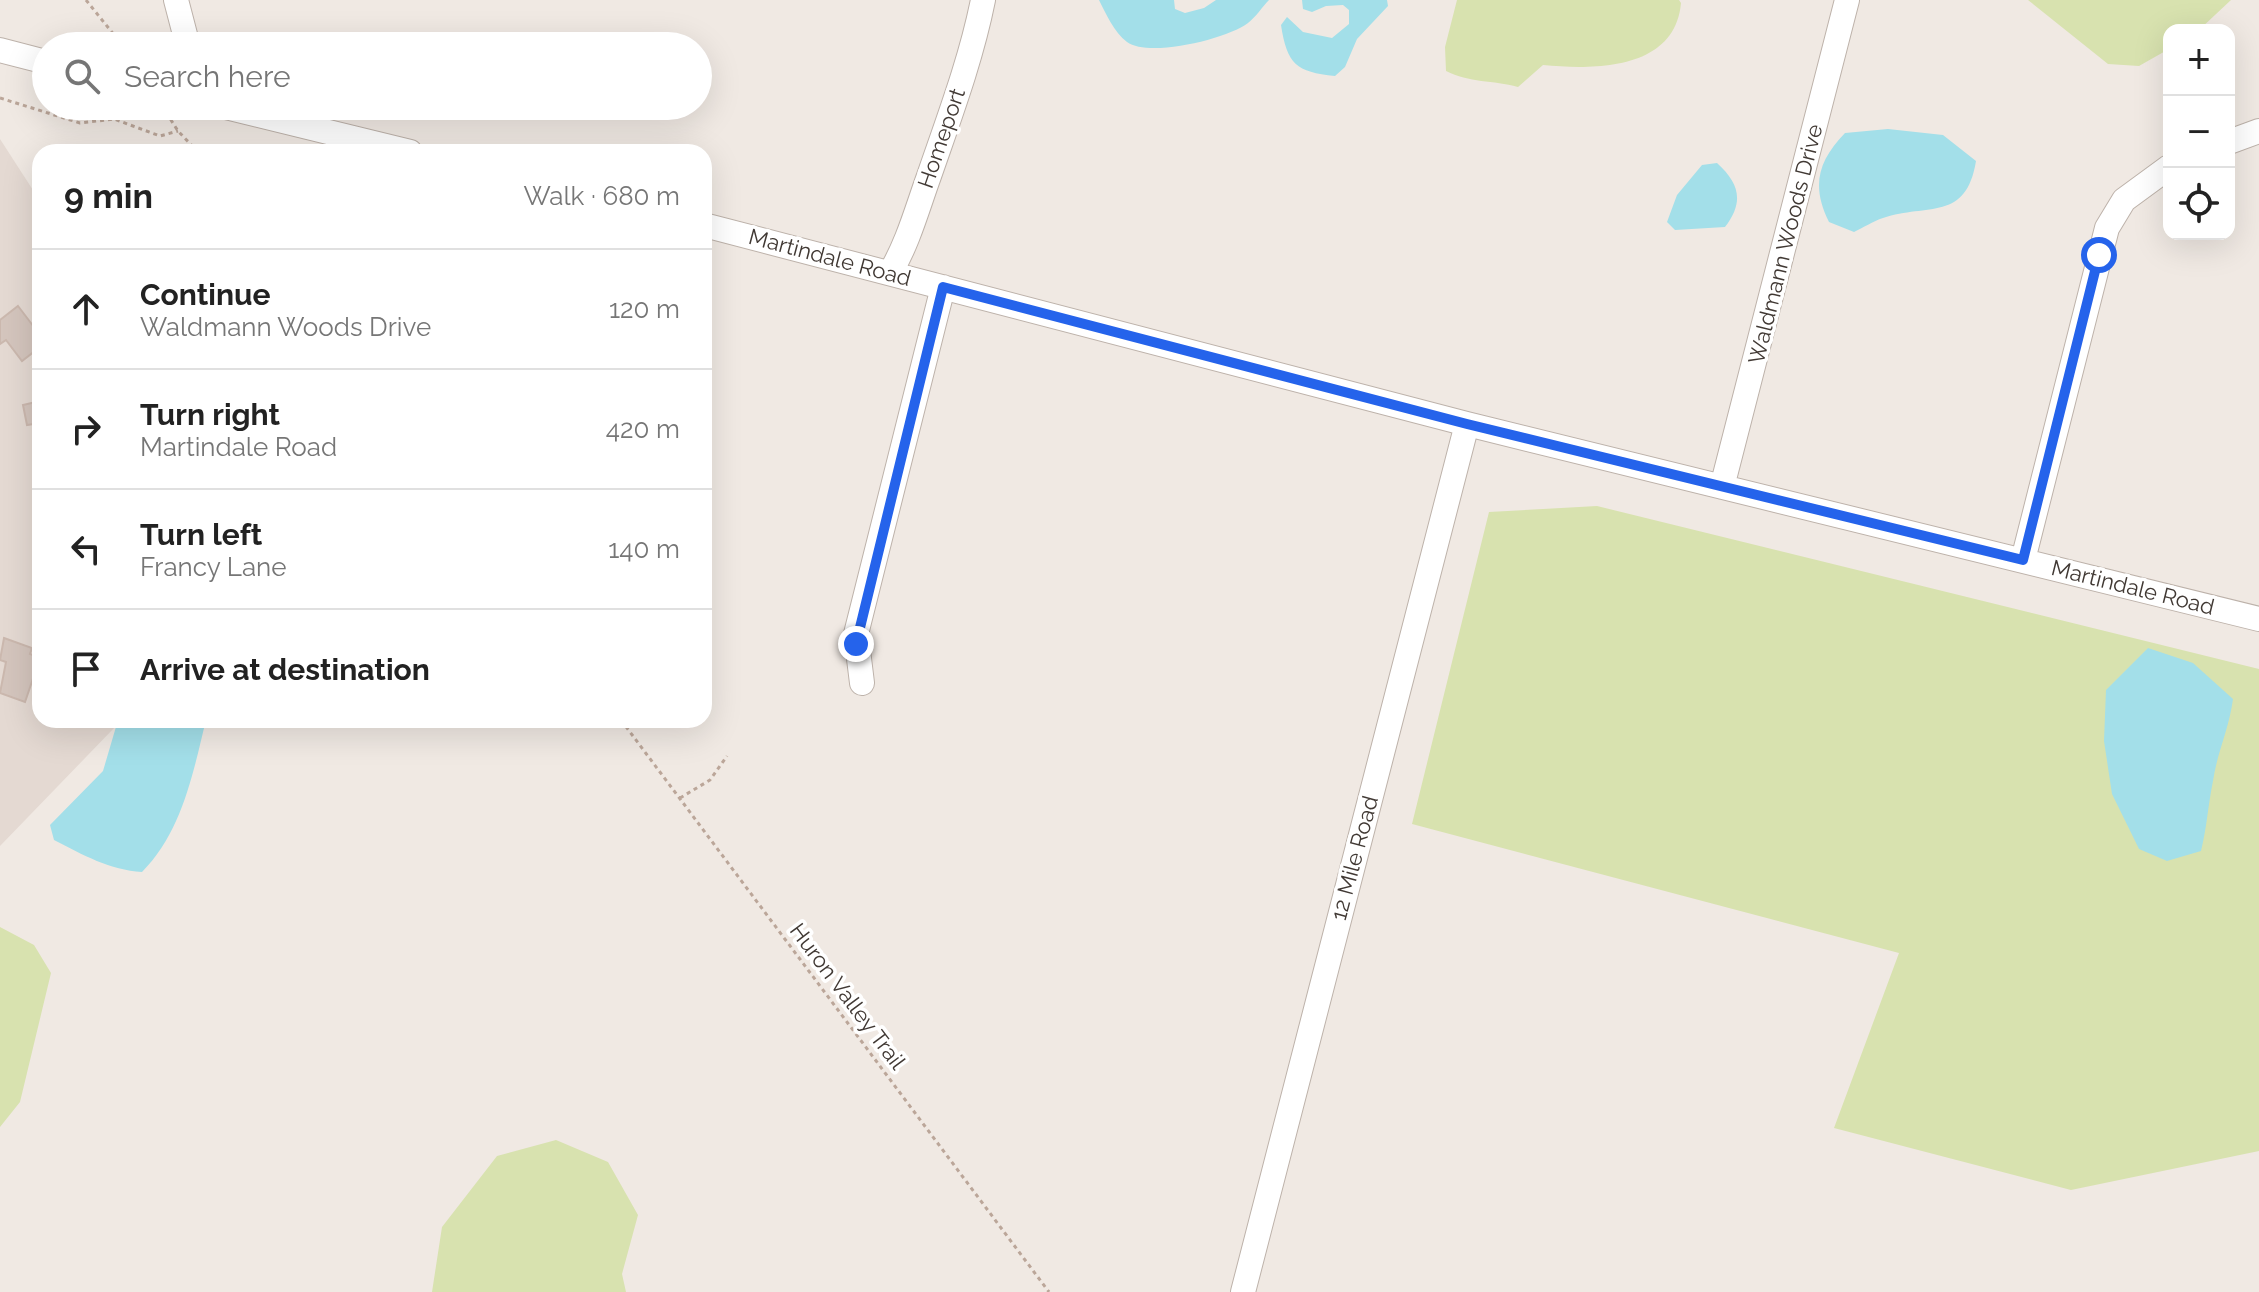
<!DOCTYPE html>
<html lang="en">
<head>
<meta charset="utf-8">
<style>
  :root { --surface:#fff; --page:#f6f6f6; --text:#222; --muted:#767676; --line:#e0e0e0 }
  body { margin:0; font-family:Raleway,sans-serif; background:var(--page); color:var(--text) }
  .controls { position:absolute; right:24px; top:24px; display:grid; overflow:hidden; border-radius:16px; box-shadow:0 8px 32px #0002 }
  .controls button { width:72px; height:72px; display:grid; place-items:center; padding:0; border:0; border-bottom:2px solid var(--line); background:var(--surface); color:var(--text); font:40px sans-serif }
  .stop { position:absolute; width:24px; height:24px; margin:-18px; border:6px solid #2563eb; border-radius:50%; background:#fff }
  .stop.end { background:#2563eb; border-color:#fff; box-shadow:0 2px 8px #0008 }
  .list { margin:0; padding:0; list-style:none }
  h2 { display:flex; justify-content:space-between; align-items:center; height:104px; margin:0; padding:0 32px; font-size:34px }
  h2 small { font-size:26px; font-weight:400; color:var(--muted) }
  .list li { display:grid; grid-template-columns:52px 1fr auto; gap:24px; align-items:center; box-sizing:border-box; height:120px; padding:0 32px; border-top:2px solid var(--line) }
  .list b { display:block; font-size:30px; white-space:nowrap }
  .list p { margin:0; font-size:26px; white-space:nowrap; color:var(--muted) }
  .list em { font-size:26px; font-style:normal; color:var(--muted) }
  .icon { flex:none; width:44px; height:44px; fill:none; stroke:currentColor; stroke-width:2; stroke-linecap:round; stroke-linejoin:round }
  .map { position:relative; flex:none; width:2259px; height:1292px; overflow:hidden }
  .search { position:absolute; background:var(--surface); box-shadow:0 8px 32px #0002; left:32px; top:32px; width:680px; height:88px; display:flex; align-items:center; gap:20px; box-sizing:border-box; padding:0 28px; border-radius:44px; color:var(--muted); font-size:30px }
  .panel { position:absolute; background:var(--surface); box-shadow:0 8px 32px #0002; left:32px; top:144px; width:680px; height:584px; border-radius:24px }
  .map>svg:first-child { display:block }
</style>
</head>
<body>
<div class="map">
<svg width="2259" height="1292" viewBox="0 0 2259 1292">
  <rect width="100%" height="100%" fill="#f0e9e3"/>
  <path fill="#e4d9d2" d="M0,139L40,201V720H116L115,727L0,846Z"/>
  <path fill="#d8e2af" d="M1457,0H1679L1681,3C1675,70 1595,70 1543,65L1518,87C1493,80 1469,83 1446,71L1445,47Z
    M2028,0H2231L2199,30H2169V49L2139,66L2108,64Z
    M1597,506L2259,669V1151L2071,1190L1834,1128L1899,953L1412,824L1489,512Z
    M0,927L34,945L51,973L20,1102L0,1127Z
    M556,1140L608,1162L638,1215L622,1274L626,1292H432L442,1227L497,1156Z"/>
  <path fill="#a3dfe9" d="M1099,0H1174L1175,9L1185,13L1204,8L1216,0H1269C1262,7 1256,17 1248,23C1227,39 1149,58 1127,42C1114,32 1106,14 1099,0Z
    M1302,0H1387L1388,6L1357,39L1345,67L1335,76C1296,72 1287,64 1281,25L1287,17L1303,32L1332,38L1349,24V10L1343,5L1326,6L1312,12L1303,9Z
    M1888,129L1943,135L1976,161C1966,222 1928,203 1883,218C1873,221 1863,228 1854,232L1829,222C1811,186 1818,161 1845,133Z
    M1717,163C1740,184 1744,202 1725,227L1675,230L1667,222L1677,195L1702,165Z
    M2148,648L2193,663L2233,699C2229,729 2217,753 2213,781C2208,805 2207,827 2201,851L2167,861L2139,849L2112,794L2104,741L2106,690Z
    M118,720H206C193,773 182,832 142,872C110,870 83,855 54,840L50,825L103,771Z"/>
  <path fill="#d4c5bd" stroke="#cbb8ae" stroke-width="2" d="M18,306L40,335V347L22,361L6,340L0,344V320Z
    M40,401V423L27,425L23,405Z
    M36,495H40V515L34,514Z
    M4,638L32,648L30,654L40,658L25,702L0,693L6,662L0,660Z"/>
  <g fill="none" stroke-linecap="round" stroke-linejoin="round">
    <defs>
      <path id="minor" d="M176,0L188,46
        M0,50L46,62
        M222,106L410,152
        M2229,142L2259,131
        M704,225L1467,424L2259,619
        M890,273C908,243 917,209 929,176C949,118 971,60 983,0
        M1722,487L1847,0
        M2023,560L2107,228L2124,200L2169,167
        M862,683L856,634L943,287
        M1243,1292L1467,424"/>
    </defs>
    <use href="#minor" stroke="#bdb2aa" stroke-width="26"/>
    <path stroke="#bba699" stroke-width="3" stroke-dasharray="4 4" stroke-linecap="butt" d="M86,0L123,46
      M0,98L80,123L114,119L160,136L178,131
      M162,106L178,131L198,152
      M621,720L1049,1292
      M680,798L710,780L727,756"/>
    <use href="#minor" stroke="#fff" stroke-width="24"/>
  </g>
  <g fill="none" stroke-linecap="round" stroke-linejoin="round">
    <path stroke="#2563eb" stroke-width="10" d="M856,644L943,287L1467,424L2023,560L2099,255"/>
  </g>
  <g text-anchor="middle" dominant-baseline="central" stroke-width="7" stroke-linejoin="round" paint-order="stroke">
    <g font-size="22" fill="#413934" stroke="#fff">
      <text transform="translate(941 138) rotate(-71)">Homeport</text>
      <text transform="translate(1785 244) rotate(-76)">Waldmann Woods Drive</text>
      <text transform="translate(830 257) rotate(15)">Martindale Road</text>
      <text transform="translate(2133 587) rotate(14)">Martindale Road</text>
      <text transform="translate(1354 858) rotate(-75)">12 Mile Road</text>
      <text transform="translate(848 996) rotate(53)">Huron Valley Trail</text>
    </g>
  </g>
</svg>
<div class="controls">
<button>+</button>
<button>−</button>
<button><svg class="icon" aria-label="locate" viewBox="0 0 24 24"><circle cx="12" cy="12" r="6"/><path d="M12 2v4M12 18v4M2 12h4M18 12h4"/></svg></button>
</div>
<div class="stop" style="left:2099px;top:255px"></div>
<div class="stop end" style="left:856px;top:644px"></div>
<div class="search"><svg class="icon" aria-label="search" viewBox="0 0 24 24"><circle cx="10" cy="10" r="6"/><path d="M15 15l6 6"/></svg>Search here</div>
<section class="panel">
<h2>9 min<small>Walk · 680 m</small></h2>
<ul class="list">
<li><svg class="icon" aria-label="ahead" viewBox="0 0 24 24"><path d="M12 20V5M6 11l6-6 6 6"/></svg><div><b>Continue</b><p>Waldmann Woods Drive</p></div><em>120 m</em></li>
<li><svg class="icon" aria-label="right" viewBox="0 0 24 24"><path d="M7 20v-9h11M14 6l5 5-5 5"/></svg><div><b>Turn right</b><p>Martindale Road</p></div><em>420 m</em></li>
<li><svg class="icon" aria-label="left" viewBox="0 0 24 24"><path d="M17 20v-9H6M10 6l-5 5 5 5"/></svg><div><b>Turn left</b><p>Francy Lane</p></div><em>140 m</em></li>
<li><svg class="icon" aria-label="arrive" viewBox="0 0 24 24"><path d="M6 21V4h12l-3 4 3 4H6"/></svg><div><b>Arrive at destination</b></div></li>
</ul>
</section>
</div>
</body>
</html>
